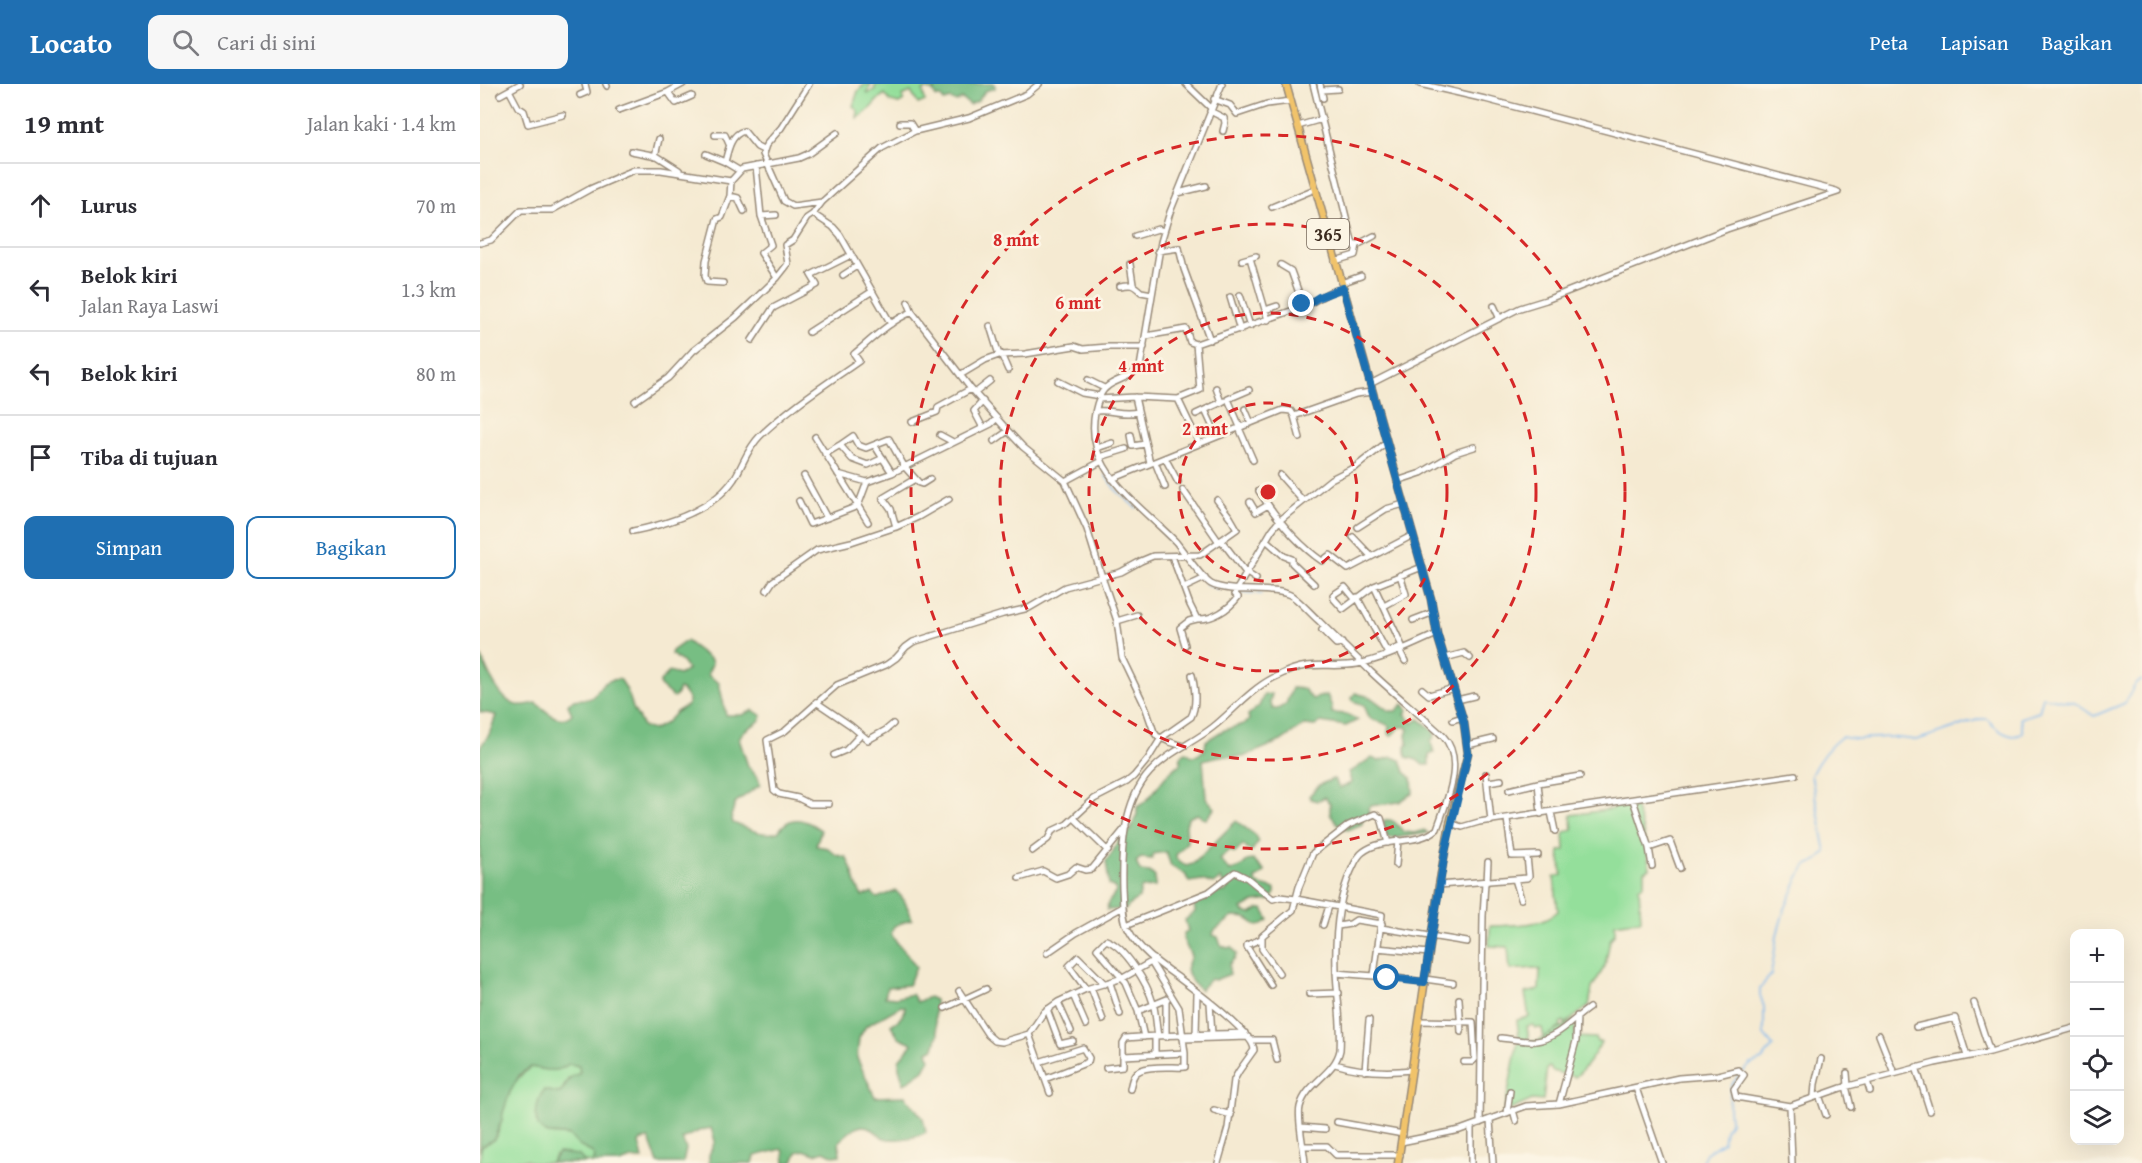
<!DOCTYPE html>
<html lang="id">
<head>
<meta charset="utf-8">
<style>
  :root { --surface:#fff; --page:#f7f7f7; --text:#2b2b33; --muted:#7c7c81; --line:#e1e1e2; --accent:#1f6fb2 }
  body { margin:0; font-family:"Gentium Book Plus",serif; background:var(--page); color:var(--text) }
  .controls { position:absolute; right:18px; bottom:18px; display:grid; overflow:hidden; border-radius:12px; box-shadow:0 6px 24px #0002 }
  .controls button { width:54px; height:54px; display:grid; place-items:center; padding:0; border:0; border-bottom:2px solid var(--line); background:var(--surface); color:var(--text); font:30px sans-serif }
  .stop { position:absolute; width:18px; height:18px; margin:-14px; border:4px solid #1f6fb2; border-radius:50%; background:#fff }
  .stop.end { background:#1f6fb2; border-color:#fff; box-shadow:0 2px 6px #0008 }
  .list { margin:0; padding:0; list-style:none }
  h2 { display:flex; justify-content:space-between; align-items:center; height:78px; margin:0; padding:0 24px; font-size:26px }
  h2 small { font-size:20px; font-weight:400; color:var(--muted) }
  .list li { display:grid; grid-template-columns:39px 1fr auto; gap:18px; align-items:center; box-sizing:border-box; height:84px; padding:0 24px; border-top:2px solid var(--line) }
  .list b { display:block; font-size:22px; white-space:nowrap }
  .list p { margin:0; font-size:20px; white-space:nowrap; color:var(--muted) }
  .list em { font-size:20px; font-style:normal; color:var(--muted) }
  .actions { display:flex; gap:12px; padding:18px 24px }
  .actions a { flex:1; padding:14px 0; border:2px solid var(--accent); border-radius:12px; text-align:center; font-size:21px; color:var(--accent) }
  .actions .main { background:var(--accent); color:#fff }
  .icon { flex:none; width:33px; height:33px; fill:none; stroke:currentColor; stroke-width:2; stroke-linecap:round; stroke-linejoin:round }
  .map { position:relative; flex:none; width:1662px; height:1079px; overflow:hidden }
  header { display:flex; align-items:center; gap:36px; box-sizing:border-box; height:84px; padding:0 30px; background:var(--accent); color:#fff }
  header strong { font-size:28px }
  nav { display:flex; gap:33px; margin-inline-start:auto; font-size:21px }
  .search { width:420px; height:54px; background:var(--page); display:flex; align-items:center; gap:15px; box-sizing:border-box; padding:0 21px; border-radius:12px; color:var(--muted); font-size:22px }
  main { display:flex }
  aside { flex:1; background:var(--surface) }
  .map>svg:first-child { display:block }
</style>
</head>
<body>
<header>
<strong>Locato</strong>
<div class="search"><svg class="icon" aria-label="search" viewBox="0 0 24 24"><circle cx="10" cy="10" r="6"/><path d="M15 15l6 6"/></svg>Cari di sini</div>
<nav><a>Peta</a><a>Lapisan</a><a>Bagikan</a></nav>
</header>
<main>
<aside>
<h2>19 mnt<small>Jalan kaki · 1.4 km</small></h2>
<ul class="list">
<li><svg class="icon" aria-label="ahead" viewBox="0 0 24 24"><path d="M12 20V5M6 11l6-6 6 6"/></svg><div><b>Lurus</b></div><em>70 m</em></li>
<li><svg class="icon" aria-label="left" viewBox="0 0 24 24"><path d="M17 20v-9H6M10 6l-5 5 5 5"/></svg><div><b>Belok kiri</b><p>Jalan Raya Laswi</p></div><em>1.3 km</em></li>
<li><svg class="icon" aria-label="left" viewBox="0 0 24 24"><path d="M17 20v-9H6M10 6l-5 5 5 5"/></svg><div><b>Belok kiri</b></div><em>80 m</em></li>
<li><svg class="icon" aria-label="arrive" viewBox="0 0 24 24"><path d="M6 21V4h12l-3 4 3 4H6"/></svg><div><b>Tiba di tujuan</b></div></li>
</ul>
<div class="actions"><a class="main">Simpan</a><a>Bagikan</a></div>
</aside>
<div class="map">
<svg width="1662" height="1079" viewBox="0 0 1662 1079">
  <rect width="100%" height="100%" fill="#fcf5e5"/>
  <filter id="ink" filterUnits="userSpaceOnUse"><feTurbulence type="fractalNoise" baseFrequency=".0167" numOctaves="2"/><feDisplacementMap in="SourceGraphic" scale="12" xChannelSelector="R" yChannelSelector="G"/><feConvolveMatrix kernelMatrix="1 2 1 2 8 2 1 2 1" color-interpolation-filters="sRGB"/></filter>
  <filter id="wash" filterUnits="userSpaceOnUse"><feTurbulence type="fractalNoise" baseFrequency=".008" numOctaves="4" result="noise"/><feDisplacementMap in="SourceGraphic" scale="24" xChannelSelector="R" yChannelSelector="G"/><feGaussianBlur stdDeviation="1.35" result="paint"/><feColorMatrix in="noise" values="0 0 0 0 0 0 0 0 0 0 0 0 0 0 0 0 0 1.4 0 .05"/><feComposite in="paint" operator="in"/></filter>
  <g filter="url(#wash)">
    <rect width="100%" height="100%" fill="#f5ead2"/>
    <path fill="#94df9b" stroke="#68845c" stroke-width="1.5" d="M385,0H391L387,8L388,10L395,5V0H458L453,7L446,5L443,7L445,17L438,20L431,8L422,12L424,17L419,20L411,18L405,10C392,18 393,27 377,34L378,27L373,22L378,7Z
      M1154,719L1162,743L1170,784L1164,787V800L1159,804L1161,836L1135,840V849L1130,856L1125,882L1112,904L1109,922L1085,940L1084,937L1080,939L1081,943L1064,954L1062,944H1055L1053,941L1047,942L1049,956L1039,954L1037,936L1049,933L1045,909L1059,906L1060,886L1055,884L1030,886L1028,863L1009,862L1010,842C1034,841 1060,843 1078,827L1074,793L1082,791L1079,767L1085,766L1084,748L1093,746L1091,731L1133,725L1134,723Z
      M1095,936V953L1116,954L1117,958H1121C1116,969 1104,986 1095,993L1072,987L1070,983L1067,984L1063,1017L1052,1016L1024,1029L1038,956L1058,957Z
      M89,980L99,982L100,989L88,995L81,1008L78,1009L64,1006L60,1013L56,1037L68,1050L90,1052L99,1062L113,1069L115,1074L112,1079L75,1071L71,1079H53L46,1076L0,1079L1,1062C5,1060 12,1058 14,1055C21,1047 21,1036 23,1027C28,1010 36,992 51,983C66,986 76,990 89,980Z"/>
    <path fill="#77be83" stroke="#597450" stroke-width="1.5" d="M458,0H515V4L505,7L498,17L490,21L482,15L476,18L471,15L464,17L461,13H456L453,7Z
      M206,557L231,576L232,580L228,589L229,592L239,599L246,631H262L273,626L282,632C279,643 264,641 259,655L268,682L278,694L280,701L256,718L251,732L253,739C267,744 283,753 298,748C310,729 325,735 341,746L336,762L348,764L356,771L366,773C374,785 374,801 382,812L392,809L397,814L416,807C425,815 428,824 432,835L414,842L411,850C418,862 431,872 436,884C431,891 432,896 428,901L407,903L405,913L416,914L432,910L437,918L449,913L455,916C456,929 453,938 458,950L454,964L448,967L450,975L444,986L424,1000L419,984V976L432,960L430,958L418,953L411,941C418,937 426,931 425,923L421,922L386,942L379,954L377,974L395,1013L425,1012L443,1034L446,1048C436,1054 415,1057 404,1054C399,1052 396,1047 392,1045C381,1036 367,1049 359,1058L360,1071L354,1072L344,1067L335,1070L324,1066L317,1068L313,1078L305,1079L304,1068L302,1065L275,1072L273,1079H229V1071L235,1057L231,1044L221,1046L202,1055L206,1065L203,1079H178L169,1055L161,1056L159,1059L163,1075H151L140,1079H112L115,1074L113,1069L99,1062L90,1052C82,1049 73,1052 66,1049C50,1043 57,1016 64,1006L78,1009L81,1008L91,993L100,989L99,982L89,980C75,990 67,986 51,983L40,990L30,1008L23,1029L22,1036L14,1055L2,1062L0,1068V663L9,651L16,631L0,628V573L2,574C7,587 20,617 36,621C42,622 50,620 56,619C67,627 78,642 92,630L88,621C95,611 102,618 111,614C123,603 121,596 140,595C147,604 150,613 153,624C156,630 160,636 163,643L173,646L186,639L196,628L208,621V614L202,606L199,605L196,612L193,613L180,602V598L189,588L199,591L208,586L202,578L191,570L192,567Z
      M812,604L824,605L832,615L847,611L852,623V629L866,630L878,636L866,642L841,638L835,642L824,641L801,657L763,673L740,672L723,676L726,714L735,724L726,735L717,730L708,734L706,741L707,758L696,771V774L706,782L713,780L756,737L775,751L779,757L771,768L763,761L755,769L749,766L740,776L750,787L761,783L767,777L773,776L785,788L775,795L777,800L795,805V809L790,816L774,818L762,825L764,828L771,830L779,825H783L789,836C774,846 780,842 768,835C764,833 757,833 753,833L734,847L733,851L738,853L741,861L747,864L752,863L757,870C753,881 746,875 750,890L735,896L730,895L720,906L712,898L706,885L711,872L703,855L704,850L708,847L705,836L715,828L714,819L739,806L745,808L748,805L740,795L733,800L722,796L709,798L705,790L691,782L686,768L673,770L672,775L661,774L656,778L660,787L670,788L675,793V803L661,804L659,814L652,818L646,825L627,826L628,819L636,808L635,804L629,801L626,777L632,769L639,756L650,747L657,730V723C676,713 680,692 700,680C701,674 700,671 706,668L712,672L718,671L725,665L726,657L742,647L766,639L769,636L768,631L779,622L784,611L792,610L790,618L793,625H798L806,620Z
      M875,609L890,613L909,627H916L923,620L928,626L925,630L933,639L939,635L953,646L955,651L951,658L954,669L949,671V681H943L937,676L926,673V663L928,660L926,651L928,646L926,643H920L911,652L908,649L909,642C894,632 892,644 884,621L873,617L872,614Z
      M912,673L921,676L925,688L932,694L933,709L919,718L890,722L888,725L890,732L882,736V740L868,746L860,743L850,730V720L845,713L837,717L831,715L829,712L839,701L853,695H854L860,704L871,699L869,688C878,685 883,678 892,674L899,677Z
      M905,736C915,734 918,743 924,748L935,749L944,746L948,749L913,754L907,753L903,737Z
      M78,1069L98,1071L106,1079H71Z"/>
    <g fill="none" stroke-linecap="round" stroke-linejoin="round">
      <path stroke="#7db7ee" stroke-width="1.5" d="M625,391L635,405L656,424
        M684,450L700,469
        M726,500L738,505
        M761,508L781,510
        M1263,988L1271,980L1282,976L1293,962L1284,951V923L1280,911V904L1291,891L1297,851L1304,827L1319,793L1326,782L1338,776L1346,768L1331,691C1338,677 1348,663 1361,653L1376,655L1409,653L1437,656L1500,635H1507C1516,645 1530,657 1543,649L1540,634L1559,628L1563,613L1595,619L1614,632L1645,619L1656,599L1662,596
        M1221,1079L1226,1069L1243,1058L1245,1046L1250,1038L1249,1022L1251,1002L1259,991"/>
    </g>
  </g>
  <g filter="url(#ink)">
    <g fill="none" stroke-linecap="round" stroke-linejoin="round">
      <defs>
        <path id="minor" d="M126,0L127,2
          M329,0L301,44L286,61L283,70L304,117L313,122L342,118
          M706,0L731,24
          M742,0L690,128L681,158L660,283C648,297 627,295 620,312C593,379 656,417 696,458C704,468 722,495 731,500C750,510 795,502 812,512C822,519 830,529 839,537C856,554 874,571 891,588C914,610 940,630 963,652C986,676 966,718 957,745C938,762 904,752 883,768C877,772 874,781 871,787C857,817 855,855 856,887C857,913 862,939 860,966C855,990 826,999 820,1023C817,1035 824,1065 825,1079
          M833,0L872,157L876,165
          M840,0L843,14
          M940,0L1005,15L1356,107
          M29,6L38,23L44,27L48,40L83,31
          M842,6L858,5
          M188,8L196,19L212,12
          M20,11L40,0
          M100,11L107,8L105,0
          M734,15L750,21L757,30L787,20L811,17
          M139,26L188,8L203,0
          M730,27L744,34L745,39L743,47
          M420,39H430L435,47
          M818,42L842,35
          M235,51H245L249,60
          M151,67L177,72L199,86
          M226,70L245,78
          M175,72L179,55
          M276,82L281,132L291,161L281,169L297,194
          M260,87L245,78C248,66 251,50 264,47L277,63L283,66
          M251,97L250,112L258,114L264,127
          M698,109L726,102
          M792,123L835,105
          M333,130L353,143L360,151L411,240
          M281,132L296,131
          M655,152L678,145L684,147
          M0,159L11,156L41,126H72L110,105L154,86H181L251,97L262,85L319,74L328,70L357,49
          M678,167L699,164L704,185L730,256
          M770,174L788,236
          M762,176L776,172
          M855,177L875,171L877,161L894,152
          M650,180L653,200
          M801,181L811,187L824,223
          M363,191L377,182
          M243,199L227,198L225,192L226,177L237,135L242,133L250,112
          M861,199L881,192
          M640,202C651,200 653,200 661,208L672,210
          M760,211L770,242
          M750,213L760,246
          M428,218L432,228
          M1014,222L1019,233
          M785,226L797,222
          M510,242L519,271
          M329,248L391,208
          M666,252L706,245L710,258L716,260L720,306L698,315
          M272,256L293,224L337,201L331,191L371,171
          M716,260L825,222L850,208L863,204
          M521,270L528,286
          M480,291L505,276L519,271L545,270L594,262L603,265L628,263H664
          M608,296L624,304
          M578,297L602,309L620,312
          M890,300L1040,224L1066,216L1247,145L1358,108
          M736,304L741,318L744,317
          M495,309L510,297
          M655,313L670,379
          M619,315L655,313L698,315L719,359
          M155,317L188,294L213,267L256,233L297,194L308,180L305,161L313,156L327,134L333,130L342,118L402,64L435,47L489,34L547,10L559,0
          M503,317L494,327L503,344
          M765,325L771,339
          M725,326L737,352
          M616,327C633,325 640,332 658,328
          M716,330L742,318
          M814,332L820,354
          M432,338L457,328L458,323L491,305
          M760,343L748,315L769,306
          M759,344L773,376
          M460,351L473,358
          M651,351L653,362L665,360
          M335,353L388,438
          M514,357L528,347
          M360,361L373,352L378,361L386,364L409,355L424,382L439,399L442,400L450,395
          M395,362L412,389
          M617,364L632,359
          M345,370L360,361L372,375L388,381L403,374
          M620,373L646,365
          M685,374L698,398
          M675,378L685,403
          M358,390L387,398L412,389L511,340L517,334
          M800,391L823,417
          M324,392L347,434L378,422L387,398
          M632,395L803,326L811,327L814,332L876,310L892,308
          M917,397L941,389L975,369L994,363
          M703,406L739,458
          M779,407C796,434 816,459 842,477L850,471L868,485L933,451
          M319,417L330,440L347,434
          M770,418L776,428L788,421
          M416,443L438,433L469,415
          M878,443L906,425L924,420
          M153,447C188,440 233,426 254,395C263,381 267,365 280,352C310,323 345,301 379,277L374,270C392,255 410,237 432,228L491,305L528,347L543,363L585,397
          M873,453L891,472
          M741,456L767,490
          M786,456L804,472L812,475V479L834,500
          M692,472L710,521L717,535C733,536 749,525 758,513L755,510L757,505L792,446L799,437L851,395L877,382L906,359
          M767,489L776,495
          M704,504L725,494
          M287,506L293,497L337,466L371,458L416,443L411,425L403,414L435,395
          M877,513L907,568L922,562L894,502
          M875,515L865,503L853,511L854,515L863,525L894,502L942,483
          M904,522L926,510L920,491
          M933,536L954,528
          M637,537L657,531
          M842,546L856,560L862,559
          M705,561L700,544L709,537L717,535
          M920,567L925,577
          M965,574L984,569L990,574
          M942,605L949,611L974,604
          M977,616L994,612
          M336,618L370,641L388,656L406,646L413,640
          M973,636L982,633
          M988,661L1013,655
          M703,662L690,658L677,652L674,648L665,622L642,574L637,537L622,493L641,488L661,477L673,472L720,471L757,445L750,433L737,416
          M354,671L366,666L381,650
          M1006,690L1011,737
          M1008,698L1021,696
          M1029,706L1058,699
          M1153,716L1169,764L1190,757L1200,784
          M349,720H330L318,714L299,710L294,706L287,656L305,647L357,601L406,581L416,574L426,563L433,558L523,530L549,524L585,503L622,493L607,445L585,397L622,377
          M1071,728L1075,747
          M1061,730L1058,699L1100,692
          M594,734L628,767
          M1027,735L1032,772L1058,771
          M970,739L982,743L999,738L1315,691
          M1169,764L1172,782
          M552,767L568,755L572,747L587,740L614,715L647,698L654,692L668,675L681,654L711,633C717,622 715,604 712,591
          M916,781L918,756
          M539,794L563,787L576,794L588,790L596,783L605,786L612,785L646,743
          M1035,795L1041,815
          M1007,798L1008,778
          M959,801L1047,794L1049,792L1047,773
          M646,841L729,808L755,788L767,794L793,815L800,813L816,815L902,831L894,891L944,898
          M843,841L849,822
          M858,842L870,840L876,836L902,840
          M901,844L987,858
          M781,855L767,861V863L791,901
          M897,864L949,869
          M567,869L596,849L643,823
          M674,875L671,878L699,924L705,969L643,972V959L646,954C685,950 725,951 765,949
          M799,889L782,865V852L813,826L819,803L833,769L869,741L895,730L901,734L908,759
          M856,889L894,892
          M945,895L973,899
          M630,899L640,930
          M611,904L623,936
          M606,905L589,882L598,873L625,900
          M479,907L508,951L515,957L522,958L549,950L564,928L578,918L606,905L643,894L671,878
          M829,910L859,909
          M593,911L606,941
          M979,915L981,948
          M686,916V953
          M578,918L591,947
          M730,919L732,950
          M1494,919L1510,968
          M465,924L506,905
          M567,925L580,960L593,957
          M658,927L687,915
          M939,937L993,938L995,975L992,978H984
          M1436,943L1475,934L1487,972
          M549,950L570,1009
          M716,951L717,908
          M1399,951L1414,989
          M664,953L658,927L646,899L617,865L626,856C645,862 668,901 673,919C676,929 676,941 678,952
          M1021,954C1032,955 1045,958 1056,957C1076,955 1093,935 1109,924
          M675,955V970
          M703,955L768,953
          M771,956H792L797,976
          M559,978L603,964L609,974L608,978L565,995
          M855,980C881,988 905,989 932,986
          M1436,983L1450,1027
          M626,984L643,982V972
          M885,987L889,936
          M1367,989L1368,1002
          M1387,997L1390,1007
          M1366,1002L1371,1023
          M1156,1004L1182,1079
          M650,1005C651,1000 652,994 655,990C663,980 693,984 705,983V969
          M1339,1011L1346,1031
          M1334,1012L1335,1000L1341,975
          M1079,1020L1096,957L1097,932
          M1310,1022L1312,1079
          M734,1026L751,1031
          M1033,1026L1036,1037
          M1027,1029L1030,1007
          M1010,1036L1013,1079
          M857,1038L923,1050
          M1000,1039L1003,832L1005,798
          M821,1043L845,1045
          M921,1058L980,1046L1046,1022L1079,1020L1199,994L1238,991L1258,986L1264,991L1254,1005L1256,1013L1310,1022L1361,1004L1455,979L1510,968L1594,944
          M824,1062H847L856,1071H920
          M738,1079L748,1044L754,996L759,987L774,966C774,949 712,904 696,892C679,880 658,865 648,845C642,833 643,818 642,804C641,767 643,717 670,688C688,668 713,659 733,643C753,627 770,606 793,594C803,589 815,583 827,582C843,580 860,583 877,580C905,575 931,561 957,550
          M991,1079V1042"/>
        <path id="major" d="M806,0L951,515L957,550L984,639L988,669L970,739L959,801L918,1079"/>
      </defs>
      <use href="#minor" stroke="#988a78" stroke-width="8"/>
      <use href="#major" stroke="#988a78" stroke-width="9"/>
      <use href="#minor" stroke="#fff" stroke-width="5"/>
      <use href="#major" stroke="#f1c36a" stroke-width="6"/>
    </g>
  </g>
  <g fill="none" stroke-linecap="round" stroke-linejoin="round" filter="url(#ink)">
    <path stroke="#1f6fb2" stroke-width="8" d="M822,220L824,223L825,222L839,213L863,204L951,515L957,550L984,639L988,669L965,768L944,898L907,894"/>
  </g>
  <g fill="none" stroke="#d62828" stroke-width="3" stroke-dasharray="10 8">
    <circle cx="788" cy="408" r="89"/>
    <circle cx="788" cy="408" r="179"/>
    <circle cx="788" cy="408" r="268"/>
    <circle cx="788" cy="408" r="357"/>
  </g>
  <g text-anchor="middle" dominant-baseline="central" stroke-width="5" stroke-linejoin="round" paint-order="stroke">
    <rect fill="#fcf5e5" stroke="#75675a" stroke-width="1.5" x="827" y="135" width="42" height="30" rx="4.5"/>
    <g font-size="18" font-weight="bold" fill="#3b2a1e">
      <text x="848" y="150">365</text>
    </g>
  </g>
  <circle cx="788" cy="408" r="9" fill="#d62828" stroke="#fcf5e5" stroke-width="3"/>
  <g font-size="18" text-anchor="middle" font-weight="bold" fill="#d62828" stroke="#fcf5e5" stroke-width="5" stroke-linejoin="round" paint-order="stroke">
    <text x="536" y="162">8 mnt</text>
    <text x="598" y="225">6 mnt</text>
    <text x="661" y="288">4 mnt</text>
    <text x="725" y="351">2 mnt</text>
  </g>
</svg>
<div class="controls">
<button>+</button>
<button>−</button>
<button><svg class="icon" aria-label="locate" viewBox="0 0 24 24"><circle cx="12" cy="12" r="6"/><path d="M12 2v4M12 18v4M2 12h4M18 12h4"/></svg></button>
<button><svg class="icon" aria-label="layers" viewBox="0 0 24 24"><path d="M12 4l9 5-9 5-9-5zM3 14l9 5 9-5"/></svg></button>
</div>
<div class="stop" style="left:907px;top:894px"></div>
<div class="stop end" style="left:822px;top:220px"></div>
</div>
</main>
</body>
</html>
